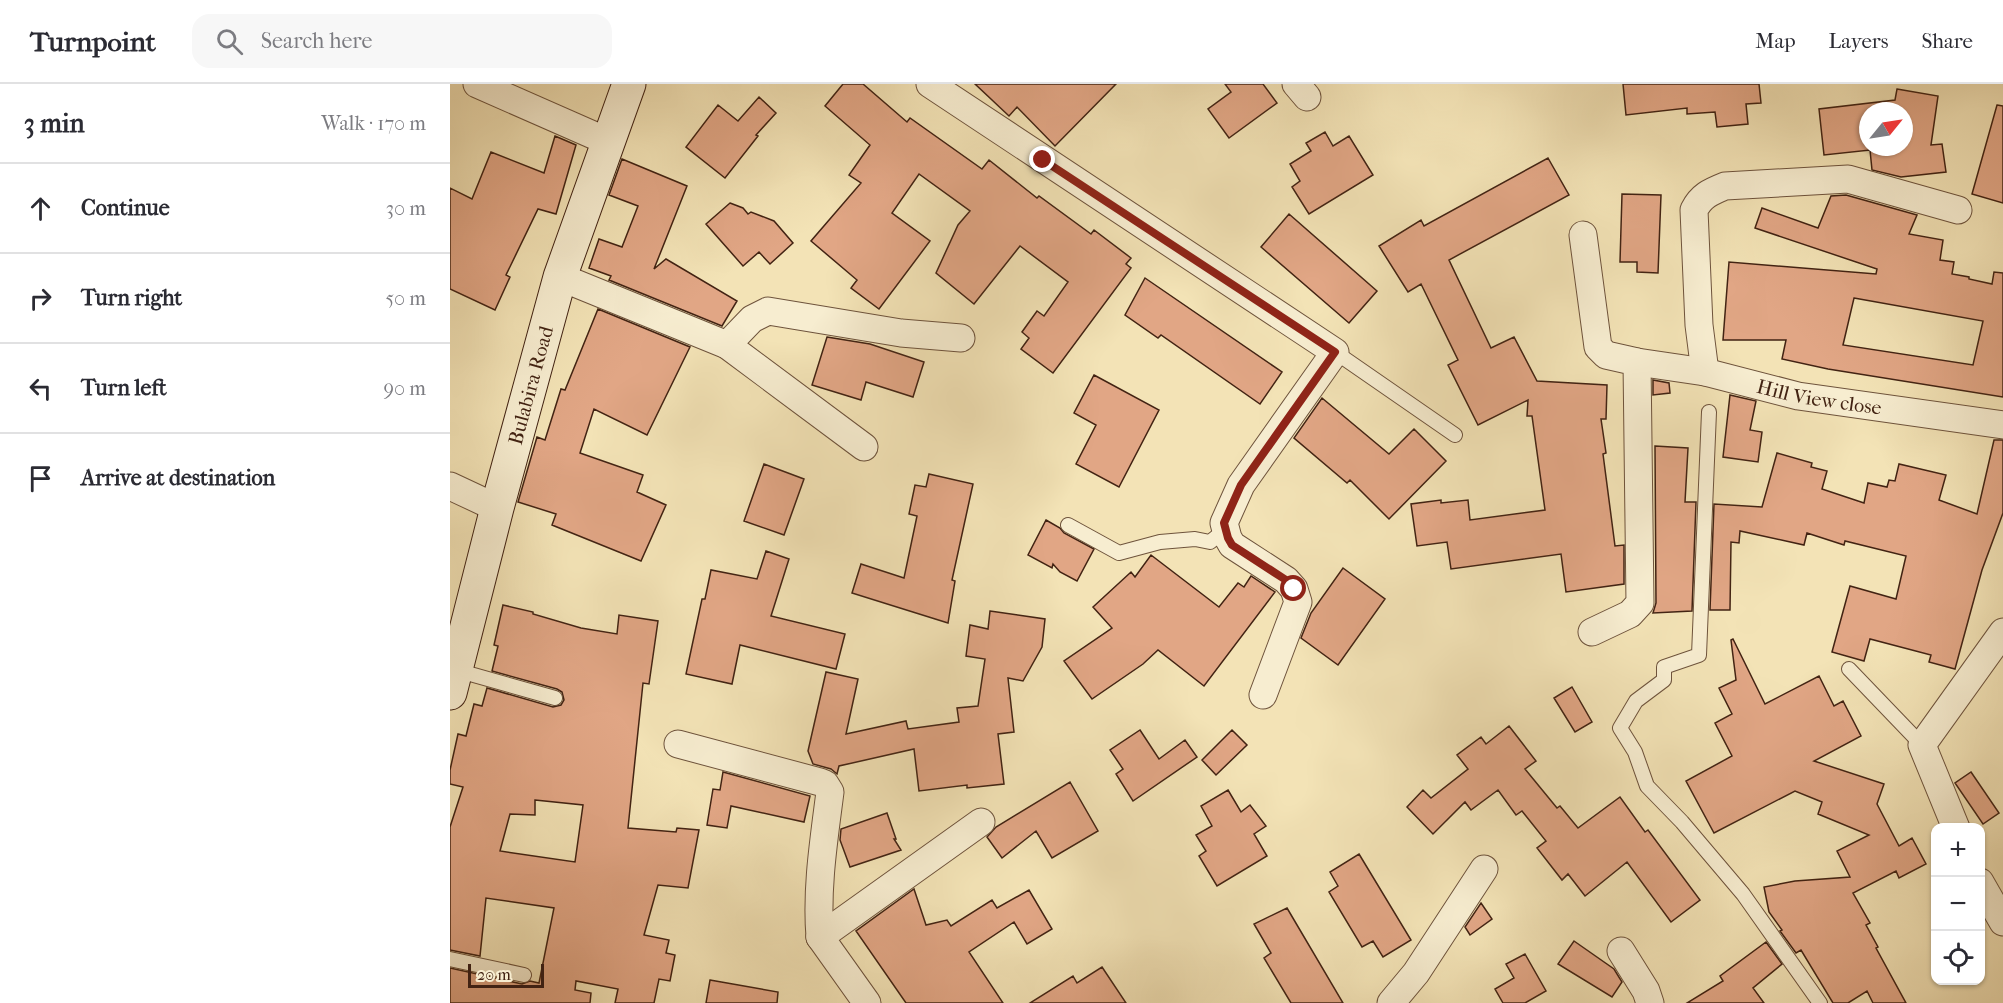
<!DOCTYPE html>
<html lang="en">
<head>
<meta charset="utf-8">
<style>
  :root { --surface:#fff; --page:#f7f7f7; --text:#2b2b33; --muted:#7c7c81; --line:#e1e1e2 }
  body { margin:0; font-family:"IM FELL French Canon",serif; background:var(--page); color:var(--text) }
  .controls { position:absolute; right:18px; bottom:18px; display:grid; overflow:hidden; border-radius:12px; box-shadow:0 2px 4px #0004 }
  .controls button { width:54px; height:54px; display:grid; place-items:center; padding:0; border:0; border-bottom:2px solid var(--line); background:var(--surface); color:var(--text); font:30px sans-serif }
  .compass { position:absolute; left:1409px; top:18px; width:54px; height:54px; border-radius:50%; background:var(--surface); box-shadow:0 2px 4px #0004; rotate:60deg }
  .scale { position:absolute; left:18px; bottom:15px; width:76px; box-sizing:border-box; padding-left:6px; border:3px solid #422313; border-top:0; font-size:16px; line-height:21px; white-space:nowrap; color:#422313; -webkit-text-stroke:4px #f7edd0; paint-order:stroke }
  .stop { position:absolute; width:18px; height:18px; margin:-14px; border:4px solid #8f2418; border-radius:50%; background:#fff }
  .stop.end { background:#8f2418; border-color:#fff; box-shadow:0 2px 6px #0008 }
  .list { margin:0; padding:0; list-style:none }
  h2 { display:flex; justify-content:space-between; align-items:center; height:78px; margin:0; padding:0 24px; font-size:26px }
  h2 small { font-size:20px; font-weight:400; color:var(--muted) }
  .list li { display:grid; grid-template-columns:39px 1fr auto; gap:18px; align-items:center; box-sizing:border-box; height:90px; padding:0 24px; border-top:2px solid var(--line) }
  .list b { display:block; font-size:22px; white-space:nowrap }
  .list em { font-size:20px; font-style:normal; color:var(--muted) }
  .icon { flex:none; width:33px; height:33px; fill:none; stroke:currentColor; stroke-width:2; stroke-linecap:round; stroke-linejoin:round }
  .map { position:relative; flex:none; width:1553px; height:919px; overflow:hidden }
  header { display:flex; align-items:center; gap:36px; box-sizing:border-box; height:84px; padding:0 30px; background:var(--surface); border-bottom:2px solid var(--line) }
  header strong { font-size:28px }
  nav { display:flex; gap:33px; margin-inline-start:auto; font-size:21px }
  .search { width:420px; height:54px; background:var(--page); display:flex; align-items:center; gap:15px; box-sizing:border-box; padding:0 21px; border-radius:18px; color:var(--muted); font-size:22px }
  main { display:flex }
  aside { flex:1; background:var(--surface) }
  .map>svg:first-child { display:block }
</style>
</head>
<body>
<header>
<strong>Turnpoint</strong>
<div class="search"><svg class="icon" aria-label="search" viewBox="0 0 24 24"><circle cx="10" cy="10" r="6"/><path d="M15 15l6 6"/></svg>Search here</div>
<nav><a>Map</a><a>Layers</a><a>Share</a></nav>
</header>
<main>
<aside>
<h2>3 min<small>Walk · 170 m</small></h2>
<ul class="list">
<li><svg class="icon" aria-label="ahead" viewBox="0 0 24 24"><path d="M12 20V5M6 11l6-6 6 6"/></svg><div><b>Continue</b></div><em>30 m</em></li>
<li><svg class="icon" aria-label="right" viewBox="0 0 24 24"><path d="M7 20v-9h11M14 6l5 5-5 5"/></svg><div><b>Turn right</b></div><em>50 m</em></li>
<li><svg class="icon" aria-label="left" viewBox="0 0 24 24"><path d="M17 20v-9H6M10 6l-5 5 5 5"/></svg><div><b>Turn left</b></div><em>90 m</em></li>
<li><svg class="icon" aria-label="arrive" viewBox="0 0 24 24"><path d="M6 21V4h12l-3 4 3 4H6"/></svg><div><b>Arrive at destination</b></div></li>
</ul>
</aside>
<div class="map">
<svg width="1553" height="919" viewBox="0 0 1553 919">
  <rect width="100%" height="100%" fill="#f3e3b6"/>
  <filter id="stains"><feTurbulence type="fractalNoise" baseFrequency=".00333" numOctaves="4"/><feColorMatrix values="0 0 0 0 .2 0 0 0 0 .09 0 0 0 0 .02 0 0 0 .5 -.17"/></filter>
  <radialGradient id="worn" r=".72"><stop offset=".6" stop-color="#630" stop-opacity="0"/><stop offset="1" stop-color="#630" stop-opacity=".3"/></radialGradient>
  <path fill="#e1a685" stroke="#422313" stroke-width="1.5" fill-rule="evenodd" d="M393,0H413L457,38L460,34L532,85L539,76L587,114L589,112L641,150L644,146L681,174L676,180L681,184L603,289L571,265L579,254L572,248L587,227L594,232L618,198L570,162L524,220L486,189L508,141L520,127L469,90L442,129L480,157L429,225L401,204L407,196L361,157L411,99L399,91L420,61L375,22Z
    M525,0H666L605,62L567,23L559,32Z
    M775,0H813L827,19L779,54L758,25L781,8Z
    M1173,0H1309L1311,19L1296,20L1298,40L1267,43L1265,28L1237,30V24L1176,31Z
    M1447,5L1488,12L1481,61L1492,60L1496,88L1451,93L1422,86L1420,66L1374,71L1369,25L1445,16ZM1418,27H1454V63H1418Z
    M309,13L326,29L306,51L308,52L275,94L236,63L268,21L288,37Z
    M1547,21L1553,22V119L1522,110Z
    M875,48L883,62L899,52L923,91L859,130L842,103L850,97L840,80L861,67L856,59Z
    M105,52L126,61L106,130L88,125L56,191L60,193L45,226L0,205V104L22,115L41,68L94,89Z
    M1098,74L1119,111L999,176L1041,264L1064,253L1087,297L1157,301L1156,335H1151L1156,369L1153,370L1165,462L1174,461V500L1116,508L1111,470L1001,485L997,458L967,462L961,420L991,416V419L1018,416L1020,436L1095,426L1082,332H1077L1078,316L1028,341L998,281L1008,276L971,200L958,208L929,162L971,136L974,142Z
    M172,75L237,102L204,185L216,175L287,217L272,242L159,196L161,192L139,184L149,155L172,163L188,122L159,111Z
    M1172,110L1211,111L1208,189L1187,188V178H1170Z
    M1396,111L1467,131L1459,150L1493,156L1490,176L1504,178L1502,190L1519,193V195L1542,200L1544,188L1553,189V313L1378,285L1332,275L1336,256H1273L1279,178L1426,190L1427,185L1305,144L1312,124L1368,144L1381,112ZM1404,214L1533,237L1523,281L1393,261Z
    M280,119L293,124L298,130L301,128L324,137L343,159L320,180L309,168L293,182L256,140Z
    M839,130L927,207L899,239L811,163Z
    M695,194L832,288L810,320L711,251L708,254L675,231Z
    M148,225L240,263L197,351L144,325L130,369L193,391L187,408L216,421L191,477L102,441L106,430L68,418L87,353L95,356L111,305L115,306Z
    M377,253L420,260L474,278L463,313L416,298L411,316L362,301Z
    M644,291L709,326L669,403L626,380L646,341L624,329Z
    M1203,296L1219,299L1220,309L1203,311Z
    M1280,311L1306,317L1300,346L1312,348L1308,378L1273,373Z
    M872,314L939,370L964,345L996,377L939,435L900,396L897,399L844,354Z
    M1544,356H1553V429L1532,486L1505,585L1479,578L1481,571L1420,555L1414,577L1382,568L1400,502L1446,515L1456,472L1395,457L1394,461L1357,449L1354,461L1290,447L1289,459L1281,458L1280,526H1260L1264,420L1312,423L1327,369L1362,379L1361,383L1377,387L1372,405L1414,419L1418,399L1437,403L1439,396L1445,397L1449,380L1496,391L1489,416L1527,430Z
    M1205,362L1238,364L1235,418H1246L1242,527L1203,529L1206,519Z
    M314,380L354,395L334,451L294,437Z
    M479,390L523,400L502,496L505,497L498,539L402,509L411,480L454,494L467,432L459,430L465,401L476,403Z
    M596,436L610,444L614,449L644,465L627,497L610,488L603,480L602,484L578,471Z
    M316,467L339,475L321,532L395,550L386,585L290,561L282,600L236,590L252,515H255L261,486L307,495Z
    M701,471L769,523L788,499L794,503L801,492L825,508L754,602L708,566L693,580L642,615L614,577L662,544L643,523L681,488L685,493Z
    M893,484L935,515L888,581L851,554L861,529Z
    M53,521L83,528V530L131,544L167,550L169,531L208,537L199,600L193,599L178,744L226,748L227,744L249,746L238,804L208,801L194,851L219,856L216,869L225,871L220,897L209,895L204,919H165L168,905L126,897L125,906L141,909L140,919H0V884L72,900L80,897L89,899L104,824L36,814L30,872L0,866V743L13,703L0,700V686L8,650L16,652L24,620L32,622L37,604L103,623L111,621L114,616L112,608L107,605L42,587L48,562L44,561ZM85,716L133,721L125,778L50,767L60,730L85,731Z
    M540,527L595,535L592,563L573,597L558,594L564,648L548,650L554,700L517,704V701L469,707L464,665L389,682L387,690L381,685L363,680L358,667L376,588L408,595L396,650L456,637L458,645L509,638L507,624L528,622L535,575L516,572L520,541L538,545Z
    M1283,555L1315,620L1369,592L1384,622L1393,617L1411,652L1364,677L1434,700L1427,720L1449,762L1462,754L1476,780L1449,794L1446,787L1403,809L1420,839L1416,841L1428,863L1426,864L1456,919H1423L1417,907L1398,919H1383L1351,866L1346,869L1330,847L1332,846L1319,828L1314,803L1345,797L1400,793L1387,767L1419,751L1368,730L1372,718L1345,707L1264,749L1236,697L1282,672L1265,639L1282,630L1269,604L1286,596L1281,556Z
    M1122,603L1142,638L1125,648L1104,614Z
    M1059,642L1086,677L1075,685L1107,724L1110,722L1128,744L1170,713L1195,748L1198,746L1250,816L1221,838L1177,778L1135,812L1118,790L1112,796L1087,764L1096,757L1072,727L1066,731L1048,706L1021,726L1015,718L983,750L957,723L973,706L981,714L1018,685L1007,671L1031,653L1036,660Z
    M690,646L709,675L735,656L747,673L683,717L666,690L673,685L660,666Z
    M782,646L797,661L766,691L752,676Z
    M273,688L360,712L354,738L281,722L277,744L257,741L263,705L270,706Z
    M1521,688L1549,729L1533,740L1505,699Z
    M620,698L648,747L602,774L586,747L552,774L537,753L546,743Z
    M778,706L791,728L800,721L816,742L804,750L817,772L767,802L749,772L756,767L746,751L762,742L751,722Z
    M437,729L446,755H444L451,766L400,783L390,756L391,745Z
    M909,770L961,856L933,873L923,857L912,863L879,808L888,802L880,788Z
    M464,805L476,841L497,836L501,842L542,816L547,824L579,806L602,845L577,860L564,838L519,868L553,919H456L406,847Z
    M1031,819L1042,835L1020,851L1015,843Z
    M837,824L893,919H841L814,874L821,869L804,840Z
    M1124,857L1164,885L1172,898L1162,913L1108,880Z
    M1316,858L1332,880L1303,904L1314,919H1237L1273,897L1270,892Z
    M1075,870L1096,907L1075,919H1053L1045,905L1064,894L1056,880Z
    M652,883L676,919H580L623,892L627,899Z
    M260,896L328,908L327,919H256Z"/>
  <g fill="none" stroke-linecap="round" stroke-linejoin="round">
    <defs>
      <path id="lane" d="M885,268L1005,351
        M1259,328L1249,571L1214,583V596L1186,617L1170,644L1185,668L1197,702L1232,738L1293,810L1370,919
        M618,441L669,469L710,458L745,455L760,458L775,446
        M1399,585L1472,661
        M6,586L105,614
        M0,875L74,891"/>
      <g id="street">
        <path d="M27,0L159,58"/>
        <path d="M480,0L885,268L791,401L774,439L778,454L782,461L836,496L844,505L848,518L813,611"/>
        <path d="M846,0L857,13"/>
        <path d="M1133,151L1148,263L1156,271L1187,278L1190,519L1180,530L1142,548"/>
        <path d="M110,193L277,261L414,363"/>
        <path d="M277,261L302,235L318,227L451,249L511,254"/>
        <path id="s1" d="M1187,278L1255,288L1348,312L1553,341"/>
        <path d="M1255,288L1249,241L1244,126C1251,112 1260,108 1275,102L1398,95L1508,126"/>
        <path d="M0,402L47,424"/>
        <path d="M228,660L370,698L375,700L380,708C374,755 366,805 370,853"/>
        <path d="M1506,744L1472,661L1553,548"/>
        <path d="M1530,798L1553,838"/>
        <path d="M370,853L531,738"/>
        <path d="M370,853L417,919"/>
        <path d="M1171,867L1196,907L1200,919"/>
        <path d="M941,919L966,889L1034,785"/>
      </g>
      <g id="secondary">
        <path id="s2" d="M0,609L47,424L110,193L179,0"/>
      </g>
    </defs>
    <use href="#lane" stroke="#6e533c" stroke-width="16"/>
    <use href="#street" stroke="#6e533c" stroke-width="29"/>
    <use href="#secondary" stroke="#422313" stroke-width="35"/>
    <use href="#lane" stroke="#f7edd0" stroke-width="14"/>
    <use href="#street" stroke="#f7edd0" stroke-width="27"/>
    <use href="#secondary" stroke="#f7edd0" stroke-width="33"/>
  </g>
  <g fill="none" stroke-linecap="round" stroke-linejoin="round">
    <path stroke="#8f2418" stroke-width="8" d="M593,76L885,268L791,401L774,439L778,454L782,461L836,496L844,505"/>
  </g>
  <g text-anchor="middle" dominant-baseline="central" stroke-width="4.5" stroke-linejoin="round" paint-order="stroke">
    <g font-size="20" fill="#422313" stroke="#f7edd0">
      <text stroke="none"><textPath href="#s2" startOffset="318">Bulabira Road</textPath></text>
      <text stroke="none"><textPath href="#s1" startOffset="186">Hill View close</textPath></text>
    </g>
  </g>
  <rect width="100%" height="100%" filter="url(#stains)"/>
  <rect width="100%" height="100%" fill="url(#worn)"/>
</svg>
<div class="controls">
<button>+</button>
<button>−</button>
<button><svg class="icon" aria-label="locate" viewBox="0 0 24 24"><circle cx="12" cy="12" r="6"/><path d="M12 2v4M12 18v4M2 12h4M18 12h4"/></svg></button>
</div>
<svg class="compass" viewBox="-18 -18 36 36"><path d="M0-13l5 13h-10z" fill="#e53935"/><path d="M0 13l5-13h-10z" fill="#7c7c81"/></svg>
<div class="scale">20 m</div>
<div class="stop" style="left:844px;top:505px"></div>
<div class="stop end" style="left:593px;top:76px"></div>
</div>
</main>
</body>
</html>
